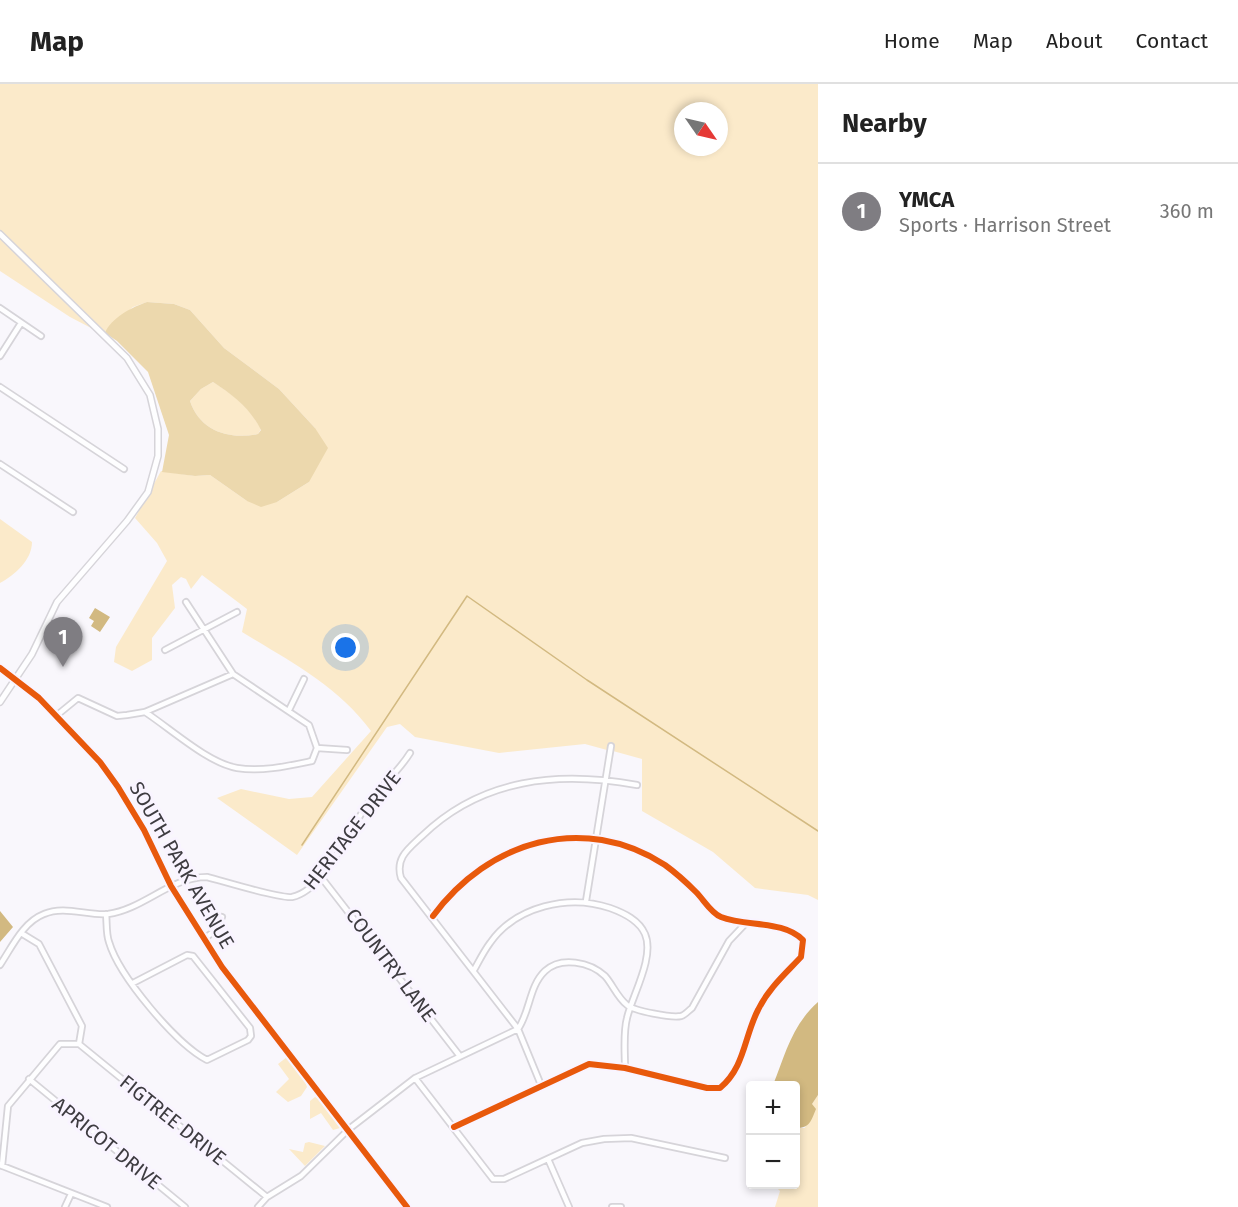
<!DOCTYPE html>
<html lang="en">
<head>
<meta charset="utf-8">
<style>
  :root { --surface:#fff; --page:#f6f6f6; --text:#222; --muted:#767676; --line:#e0e0e0; --accent:#7f7d82 }
  body { margin:0; font-family:"Fira Sans",sans-serif; background:var(--page); color:var(--text) }
  .controls { position:absolute; right:18px; bottom:18px; display:grid; overflow:hidden; border-radius:6px; box-shadow:0 3px 9px #0003 }
  .controls button { width:54px; height:54px; display:grid; place-items:center; padding:0; border:0; border-bottom:2px solid var(--line); background:var(--surface); color:var(--text); font:30px sans-serif }
  .compass { position:absolute; left:674px; top:18px; width:54px; height:54px; border-radius:50%; background:var(--surface); box-shadow:0 3px 9px #0003; rotate:124deg }
  .you { position:absolute; left:346px; top:564px; width:21px; height:21px; margin:-15px; border:4px solid #fff; border-radius:50%; background:#1a73e8; box-shadow:0 0 0 9px #1a73e833 }
  .badge { display:grid; place-items:center; width:39px; height:39px; border-radius:50%; background:var(--accent); color:#fff; font-size:20px; font-weight:700 }
  .pin { position:absolute; translate:-50% -50px; filter:drop-shadow(0 2px 3px #0008) }
  .pin::after { content:''; position:absolute; top:32px; width:21px; height:18px; background:inherit; clip-path:polygon(0 0,100% 0,50% 100%) }
  .list { margin:0; padding:0; list-style:none }
  h2 { display:flex; justify-content:space-between; align-items:center; height:78px; margin:0; padding:0 24px; font-size:26px }
  h2 small { font-size:20px; font-weight:400; color:var(--muted) }
  .list li { display:grid; grid-template-columns:39px 1fr auto; gap:18px; align-items:center; box-sizing:border-box; height:96px; padding:0 24px; border-top:2px solid var(--line) }
  .list b { display:block; font-size:22px; white-space:nowrap }
  .list p { margin:0; font-size:20px; white-space:nowrap; color:var(--muted) }
  .list em { font-size:20px; font-style:normal; color:var(--muted) }
  .map { position:relative; flex:none; width:818px; height:1123px; overflow:hidden }
  header { display:flex; align-items:center; gap:36px; box-sizing:border-box; height:84px; padding:0 30px; background:var(--surface); border-bottom:2px solid var(--line) }
  header strong { font-size:28px }
  nav { display:flex; gap:33px; margin-inline-start:auto; font-size:21px }
  main { display:flex }
  aside { flex:1; background:var(--surface) }
  .map>svg:first-child { display:block }
</style>
</head>
<body>
<header>
<strong>Map</strong>
<nav><a>Home</a><a>Map</a><a>About</a><a>Contact</a></nav>
</header>
<main>
<div class="map">
<svg width="818" height="1123" viewBox="0 0 818 1123">
  <rect width="100%" height="100%" fill="#f9f7fc"/>
  <path fill="#fbeaca" fill-rule="evenodd" d="M0,0H818V816L808,811L755,804L713,768L642,727V675L613,667L614,660L609,659L607,666L585,660L499,669L415,653L400,640L387,643L297,771L217,714L241,705L289,715L312,713L371,647C337,601 289,577 242,548L247,525L202,491L191,505L186,495L181,493L172,501L175,524L152,554V576L132,587L114,578L116,563L167,477L157,459L135,434L161,387L195,392L210,391L247,417L277,418L309,398L315,344L279,305L224,264L190,226L174,220L147,218L133,223L105,249L0,146ZM683,27H719V63H683Z
    M0,154L93,245L70,233L0,187Z
    M213,298C234,311 249,323 261,345L258,350C229,356 200,347 190,317L201,305Z
    M0,435L32,458C32,476 15,491 0,499Z
    M287,973L304,994L307,1003L301,1012L288,1018L276,1008L289,995L278,980Z
    M818,1011V1123H775L780,1107L774,1101L796,1100V1044H805L812,1020Z
    M315,1013L321,1016L340,1044L333,1046L321,1029L310,1035V1017Z
    M309,1058L325,1062L305,1082L289,1065L303,1068L305,1059Z"/>
  <path fill="#ecd8ad" fill-rule="evenodd" d="M147,218L174,220L190,226L224,264L279,305L315,344L328,364L309,398L277,418L261,423L247,417L210,391L195,392L162,388L169,351L148,288L117,257L105,249C111,234 132,223 147,218ZM213,298C234,312 249,323 261,346L258,350C229,356 200,347 190,317L201,305Z"/>
  <path fill="#d2b981" d="M95,524L110,533L100,548L91,542L94,537L89,534Z
    M0,827L13,843L0,858Z
    M818,918V1011L812,1020L816,1025C811,1037 810,1044 796,1044V1002L773,1001C785,971 792,941 818,918Z"/>
  <g fill="none" stroke-linecap="round" stroke-linejoin="round">
    <path stroke="#d2b981" stroke-width="1.5" d="M302,761L467,512L587,596L818,747"/>
    <defs>
      <path id="minor" d="M0,224L41,252
        M0,272L21,239
        M0,303L124,385
        M0,380L73,428
        M186,518L233,590
        M165,566L237,528
        M289,626L304,595
        M56,632L78,614L117,632L127,631L145,628L233,590L309,641L317,664L312,677C288,682 262,688 237,684C208,679 171,645 145,628
        M317,664L347,666
        M321,793L459,971
        M586,817L611,662
        M106,830C107,839 106,850 109,858C119,892 176,960 207,976L248,956L251,952L250,944L193,872L187,871L133,899
        M433,832C488,757 583,728 665,781C676,789 686,798 696,808C704,816 711,829 721,833C747,843 783,836 803,856L801,873C785,890 768,905 758,926C744,953 745,983 720,1004H707L625,984L589,980L454,1043
        M204,855L217,845L222,833
        M0,881C12,863 23,838 44,830C64,821 88,832 108,830C144,825 170,793 207,793C223,797 280,815 292,813C326,806 351,741 371,715C384,699 399,687 410,669
        M474,886C479,877 484,867 490,859C516,822 569,810 610,824C624,829 639,836 645,850C655,873 632,912 627,934C623,949 625,968 625,984
        M79,960L267,1113
        M415,994L493,1095H504L582,1059L604,1055L631,1054L725,1074
        M29,995L185,1123
        M541,1001L518,945C530,928 529,902 545,887C561,872 590,878 605,892C613,901 617,913 627,921C634,927 672,934 681,932C685,931 688,927 692,924L729,857L747,838
        M548,1075L569,1123
        M0,1081L107,1123
        M2,1082L8,1022L60,960H79L82,942L39,860L21,849
        M65,1123L71,1110
        M258,1123L267,1113L301,1092L349,1045L415,994L518,945L401,794C395,774 408,765 422,752C482,694 558,687 637,701
        M612,1123H621"/>
      <path id="tertiary" d="M0,150L127,274L150,311L158,345V372L148,408L127,437L57,518L32,570L0,618
        M0,584L39,614L100,678L118,703L144,746L171,802L222,883L407,1123"/>
    </defs>
    <use href="#minor" stroke="#d6d4d9" stroke-width="8"/>
    <use href="#tertiary" stroke="#d6d4d9" stroke-width="8"/>
    <use href="#minor" stroke="#fefeff" stroke-width="4.5"/>
    <use href="#tertiary" stroke="#fefeff" stroke-width="5"/>
    <defs>
      <path id="cycleway" d="M0,584L39,614L100,678L118,703L144,746L171,802L222,883L407,1123
        M433,832C488,757 583,728 665,781C676,789 686,798 696,808C704,816 711,829 721,833C747,843 783,836 803,856L801,873C785,890 768,905 758,926C744,953 745,983 720,1004H707L625,984L589,980L454,1043"/>
    </defs>
    <use href="#cycleway" stroke="#f9f4ff" stroke-width="10"/>
    <use href="#cycleway" stroke="#e8590c" stroke-width="6"/>
  </g>
  <g text-anchor="middle" dominant-baseline="central" stroke-width="6" stroke-linejoin="round" paint-order="stroke">
    <g font-size="20" fill="#3e3c41" stroke="#f9f4ff">
      <text transform="translate(352 746) rotate(-52)">HERITAGE DRIVE</text>
      <text transform="translate(182 781) rotate(60)">SOUTH PARK AVENUE</text>
      <text transform="translate(391 881) rotate(53)">COUNTRY LANE</text>
      <text transform="translate(173 1036) rotate(39)">FIGTREE DRIVE</text>
      <text transform="translate(107 1059) rotate(39)">APRICOT DRIVE</text>
    </g>
  </g>
</svg>
<div class="controls">
<button>+</button>
<button>−</button>
</div>
<svg class="compass" viewBox="-18 -18 36 36"><path d="M0-13l5 13h-10z" fill="#e53935"/><path d="M0 13l5-13h-10z" fill="#767676"/></svg>
<div class="you"></div>
<div class="pin badge" style="left:63px;top:583px">1</div>
</div>
<aside>
<h2>Nearby<small></small></h2>
<ul class="list">
<li><span class="badge">1</span><div><b>YMCA</b><p>Sports · Harrison Street</p></div><em>360 m</em></li>
</ul>
</aside>
</main>
</body>
</html>
